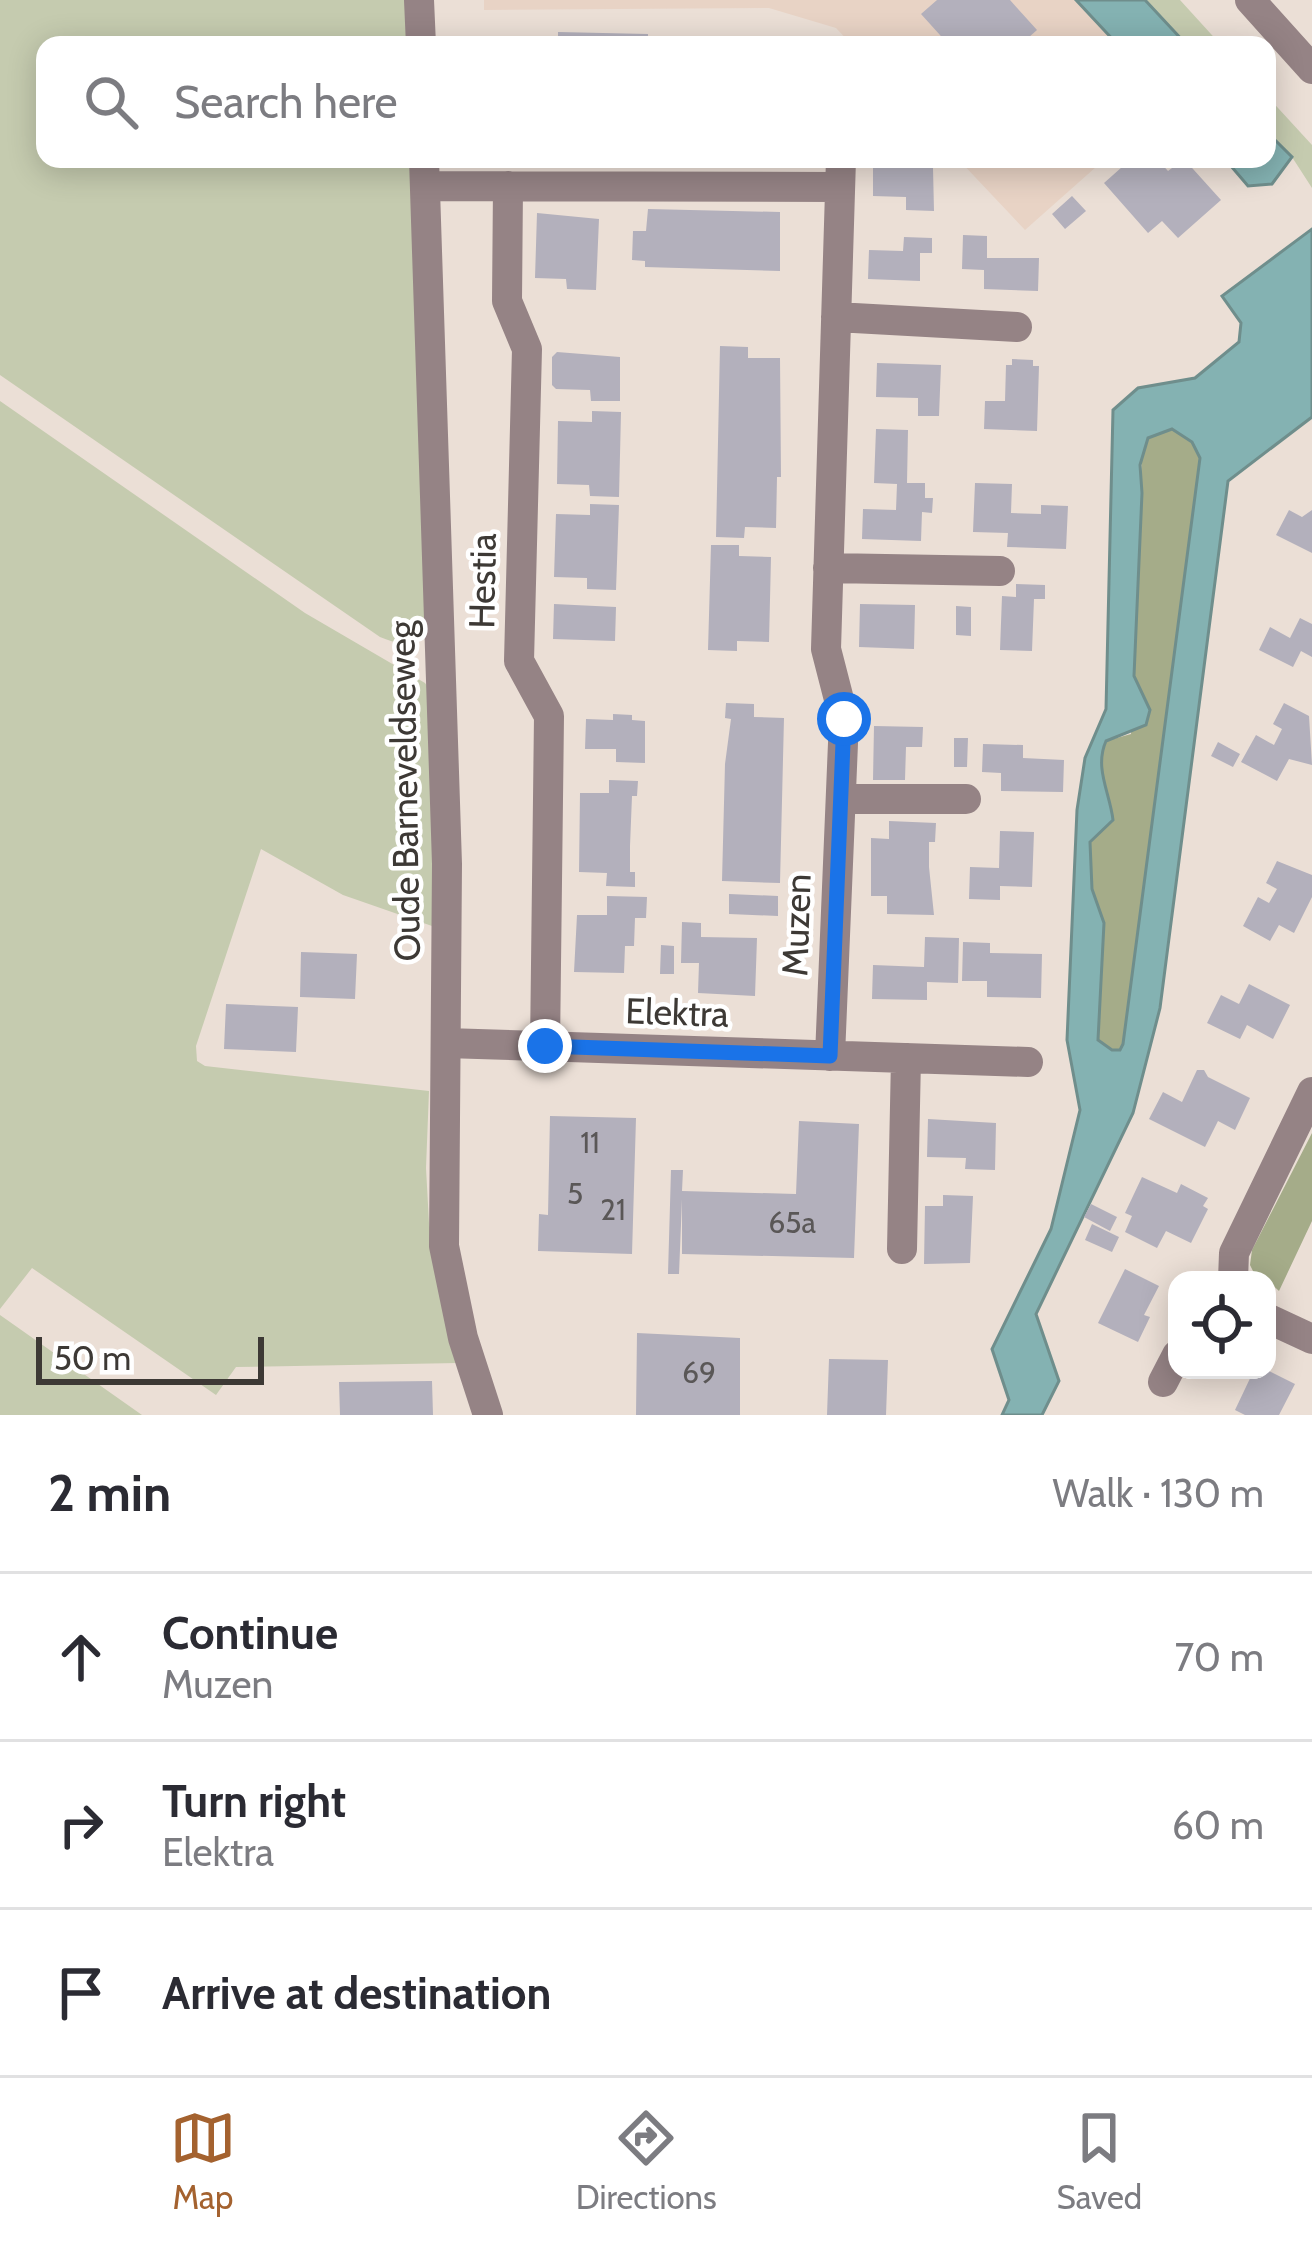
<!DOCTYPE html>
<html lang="en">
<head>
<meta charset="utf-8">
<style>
  :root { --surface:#fff; --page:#f7f7f7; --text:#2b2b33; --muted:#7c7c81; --line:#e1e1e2; --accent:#a4622f }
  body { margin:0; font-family:Cabin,sans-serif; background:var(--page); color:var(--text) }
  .controls { position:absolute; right:36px; bottom:36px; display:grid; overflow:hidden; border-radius:24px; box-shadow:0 6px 30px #0003 }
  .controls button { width:108px; height:108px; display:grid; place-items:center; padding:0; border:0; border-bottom:3px solid var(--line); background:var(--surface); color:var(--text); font:60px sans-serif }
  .scale { position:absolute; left:36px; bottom:30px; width:228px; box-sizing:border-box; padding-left:12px; border:6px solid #3d3935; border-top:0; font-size:33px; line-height:42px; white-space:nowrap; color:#3d3935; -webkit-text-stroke:9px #fff; paint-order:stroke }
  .stop { position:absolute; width:36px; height:36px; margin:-27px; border:9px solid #1a73e8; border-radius:50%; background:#fff }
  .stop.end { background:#1a73e8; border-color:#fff; box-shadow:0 3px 12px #0008 }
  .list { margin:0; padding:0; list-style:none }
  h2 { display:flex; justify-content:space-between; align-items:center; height:156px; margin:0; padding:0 48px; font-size:51px }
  h2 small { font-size:39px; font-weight:400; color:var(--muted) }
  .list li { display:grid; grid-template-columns:78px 1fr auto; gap:36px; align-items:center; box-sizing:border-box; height:168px; padding:0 48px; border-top:3px solid var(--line) }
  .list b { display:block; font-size:45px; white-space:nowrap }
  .list p { margin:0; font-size:39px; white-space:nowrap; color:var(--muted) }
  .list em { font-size:39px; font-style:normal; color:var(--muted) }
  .icon { flex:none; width:66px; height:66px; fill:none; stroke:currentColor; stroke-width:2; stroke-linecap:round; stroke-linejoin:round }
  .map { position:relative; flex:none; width:1312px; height:1415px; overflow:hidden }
  .search { position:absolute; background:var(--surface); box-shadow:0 6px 30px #0003; left:36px; right:36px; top:36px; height:132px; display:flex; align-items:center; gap:30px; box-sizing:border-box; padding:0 42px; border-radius:24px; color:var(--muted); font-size:45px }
  .sheet { height:660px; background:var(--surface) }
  nav { display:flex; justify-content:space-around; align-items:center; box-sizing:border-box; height:168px; border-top:3px solid var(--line); background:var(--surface); font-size:33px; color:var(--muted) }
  nav a { display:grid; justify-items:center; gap:6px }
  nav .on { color:var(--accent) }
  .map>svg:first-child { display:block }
</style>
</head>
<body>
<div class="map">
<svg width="1312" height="1415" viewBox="0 0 1312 1415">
  <rect width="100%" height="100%" fill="#ebdfd6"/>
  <path fill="#e8d3c5" d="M484,0H1093L1137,45H852L836,28L769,8L484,10Z
    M958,159H1105L1025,230Z"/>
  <path fill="#c5cbaf" d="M0,0H408L410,45H45V159H413L426,633C412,647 396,644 380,637L0,375Z
    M1145,0H1180L1221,45H1187Z
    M1267,96L1312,145V188L1292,157L1267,132Z
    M0,401L305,613L425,683L432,693V926L343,895L261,849L196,1046L197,1061L205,1066L429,1091L426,1168L429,1223L458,1363L236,1367L216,1395L32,1268L0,1309Z
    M0,1315L142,1415H0Z"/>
  <path fill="#a5ac89" d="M1173,429L1192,442L1200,457L1123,1044L1121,1050H1112L1098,1040L1104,923L1092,889L1090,842L1113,820C1110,793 1094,768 1106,741L1131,734L1142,450L1148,438Z
    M1312,1133V1221L1279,1291L1267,1280L1256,1277L1250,1265L1252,1250Z"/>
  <path fill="#84b2b2" stroke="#6f8e8c" stroke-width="3" fill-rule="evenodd" d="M1076,0H1145L1186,44L1118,45Z
    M1267,132L1292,157L1272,184L1248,186L1225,159H1267Z
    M1312,229V417L1228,481L1160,1008L1133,1113L1036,1314L1059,1381L1042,1415H1002L1009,1400L992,1349L1051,1229L1080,1110L1067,1040L1077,810L1085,758L1106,709L1113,410L1138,388L1195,378L1239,342L1241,323L1222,296ZM1172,429L1192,442L1200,458L1123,1044L1120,1050H1112L1098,1040L1104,923L1092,889L1090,842L1113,820C1110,793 1094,768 1106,741L1146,725L1150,710L1134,676L1142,493L1140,465L1148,438Z"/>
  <path fill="#b3b0bc" d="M937,0H1010L1037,30L1020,45H949L921,14Z
    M558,32L648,34V45H558Z
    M1131,159H1157L1168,171L1184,159L1221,200L1178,238L1162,221L1148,233L1104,183Z
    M873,166L933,168L934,211L906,210V197L873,196Z
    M1072,196L1086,211L1065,229L1052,214Z
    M648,209L780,212V271L645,267V261L632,260L633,231H646Z
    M537,213L599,219L596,290L567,289L566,279L535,278Z
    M963,235L987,236V258H1039L1038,291L984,289V270L962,269Z
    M904,237L932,238V253H920V281L868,279L869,250L903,251Z
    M720,346L748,347V358H780L781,477H777L776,528L745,527L744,538L716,537Z
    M557,352L620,357V401H591L590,390L556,389L552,385V357Z
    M1012,359L1033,360V366H1039L1037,431L984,429L985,401H1005L1006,365H1012Z
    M877,363L941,365L939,416H918V398L876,397Z
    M592,411L621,412L619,497L590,496L589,485L557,484L558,421L592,422Z
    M876,429L908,430L907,483H925V498H933L932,513L922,512L921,541L862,539L863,509L896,510L897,484L874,483Z
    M975,483L1012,484L1011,513L1041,514V505L1068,506L1066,549L1007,547L1008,533L973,532Z
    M590,504L619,505L616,590L587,589V578L554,577L556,514L590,515Z
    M1289,510L1302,517L1312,510V553L1276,535Z
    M711,545H739V556L771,557L769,642L737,641V651L708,650Z
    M1016,584L1045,585V599H1034L1032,651L1000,650L1002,596L1016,597Z
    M554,604L616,607L615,641L553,639Z
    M860,604L915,605L914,649L859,647Z
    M956,606L971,607V636L956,635Z
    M1300,618L1312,624V657L1301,651L1293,667L1259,650L1270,627L1290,638Z
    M726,703L754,704V717L784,718L780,883L722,881L725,764L731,719L725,718Z
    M1284,703L1309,716L1312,765L1289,759L1277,781L1241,762L1256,735L1274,745L1282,729L1273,724Z
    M613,714L632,715V720L645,721V763L616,762V749H585L586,719L613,720Z
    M874,726L923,727L922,747H906L905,780H873Z
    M954,738H968L967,767H954Z
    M1218,742L1240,754L1233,767L1211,756Z
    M983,744L1023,745V758L1064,760L1063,792L1001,791V773L982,772Z
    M609,780L638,781L637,796H632L630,846V872H635V887L606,886L607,873L579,872L580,793H609Z
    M889,821L936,823L935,842H929V867L934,915L887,914V896H871V838L889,839Z
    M1000,831L1034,832L1032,887L1000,886V900L969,899L970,867L999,868Z
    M1277,861L1312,875V897L1294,933L1279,925L1270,941L1243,926L1258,897L1269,903L1277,889L1266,883Z
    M729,894L778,896V916L729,914Z
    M607,896L647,897L646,918H635L634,946H625L624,973L574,972L577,915H607Z
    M682,922L701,923V937L757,938L755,996L698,993L699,963H681Z
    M925,937L959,938L958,983L927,982V1000L872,999L873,965L924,967Z
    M963,942L990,943V953L1042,954L1041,998L987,997V981H962Z
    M661,945L674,946V974H660Z
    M301,952L357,954L355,999L300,997Z
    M1249,984L1290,1005L1273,1039L1247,1025L1240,1039L1207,1023L1221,995L1239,1004Z
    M226,1004L298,1007L296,1052L224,1049Z
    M1197,1070H1204L1208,1077L1250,1098L1235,1130L1218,1121L1205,1147L1149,1119L1163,1092L1182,1102Z
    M550,1116L636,1118L632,1254L538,1251L539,1214L548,1215Z
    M928,1119L996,1123L995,1170L965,1169L966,1158L927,1157Z
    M799,1121L859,1124L854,1258L682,1254V1199L679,1274H668L671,1170H683L682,1191L796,1194Z
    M1142,1177L1177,1193L1181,1184L1208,1198L1203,1206L1208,1209L1191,1243L1166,1231L1157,1248L1125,1232L1132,1216L1125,1213Z
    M943,1195L973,1196L970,1263L924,1264L925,1206H943Z
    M1091,1204L1117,1217L1110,1231L1084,1217Z
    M1092,1224L1119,1237L1112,1252L1085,1240Z
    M1125,1269L1159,1286L1144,1315L1150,1317L1138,1342L1098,1323Z
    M637,1333L740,1338V1415H636Z
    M829,1359L888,1360L886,1415H827Z
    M1254,1370H1267L1295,1384L1279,1415H1245L1235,1410Z
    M432,1381L433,1415H340L339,1382Z"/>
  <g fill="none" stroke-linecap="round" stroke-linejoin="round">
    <path stroke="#958385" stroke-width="30" d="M419,0L421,45
      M1250,0L1312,69
      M424,159L447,864L444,1246L463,1338L488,1415
      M425,186L840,187
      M508,186L507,301L527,349L519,661L549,716L545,1047
      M836,317L1017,327
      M828,568L1000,571
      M841,799H966
      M446,1043L1028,1062
      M830,1056L844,719L826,649L841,159
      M902,1249L906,1058
      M1233,1280L1234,1253L1312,1092
      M1267,1318L1312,1339
      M1163,1382L1177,1355"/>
  </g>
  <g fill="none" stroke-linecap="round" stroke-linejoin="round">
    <path stroke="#1a73e8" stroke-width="15" d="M545,1046L830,1056L844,719"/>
  </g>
  <g text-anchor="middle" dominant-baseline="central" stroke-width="9" stroke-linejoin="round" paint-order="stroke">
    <g font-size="30" fill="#5a5757">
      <text x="590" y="1142">11</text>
      <text x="575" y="1193">5</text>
      <text x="613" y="1209">21</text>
      <text x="792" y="1222">65a</text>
      <text x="699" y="1372">69</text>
    </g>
    <g font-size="36" fill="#3d3935" stroke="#fff">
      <text transform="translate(482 581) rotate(-89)">Hestia</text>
      <text transform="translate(404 791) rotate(-91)">Oude Barneveldseweg</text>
      <text transform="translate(796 925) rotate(-88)">Muzen</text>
      <text transform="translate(677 1012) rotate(2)">Elektra</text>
    </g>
  </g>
</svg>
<div class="controls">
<button><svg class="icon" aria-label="locate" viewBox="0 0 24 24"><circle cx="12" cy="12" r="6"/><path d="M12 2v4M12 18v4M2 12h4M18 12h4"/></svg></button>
</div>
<div class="scale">50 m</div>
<div class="stop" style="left:844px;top:719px"></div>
<div class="stop end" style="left:545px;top:1046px"></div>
<div class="search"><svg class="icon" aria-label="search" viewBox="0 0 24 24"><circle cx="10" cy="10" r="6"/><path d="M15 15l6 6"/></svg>Search here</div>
</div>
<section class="sheet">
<h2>2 min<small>Walk · 130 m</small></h2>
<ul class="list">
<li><svg class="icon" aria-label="ahead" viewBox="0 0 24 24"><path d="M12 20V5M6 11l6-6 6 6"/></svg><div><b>Continue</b><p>Muzen</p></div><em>70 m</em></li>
<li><svg class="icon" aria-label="right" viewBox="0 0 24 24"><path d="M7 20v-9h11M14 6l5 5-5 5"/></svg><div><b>Turn right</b><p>Elektra</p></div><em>60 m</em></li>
<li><svg class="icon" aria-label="arrive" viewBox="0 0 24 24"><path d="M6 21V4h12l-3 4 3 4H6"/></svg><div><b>Arrive at destination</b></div></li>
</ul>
</section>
<nav>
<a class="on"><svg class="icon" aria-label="map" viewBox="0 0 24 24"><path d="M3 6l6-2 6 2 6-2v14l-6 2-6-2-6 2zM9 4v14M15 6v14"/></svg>Map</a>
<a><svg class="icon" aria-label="directions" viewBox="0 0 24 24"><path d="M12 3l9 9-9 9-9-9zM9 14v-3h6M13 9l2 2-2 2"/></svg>Directions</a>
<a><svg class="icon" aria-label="saved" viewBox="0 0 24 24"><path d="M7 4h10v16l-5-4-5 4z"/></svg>Saved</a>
</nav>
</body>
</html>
